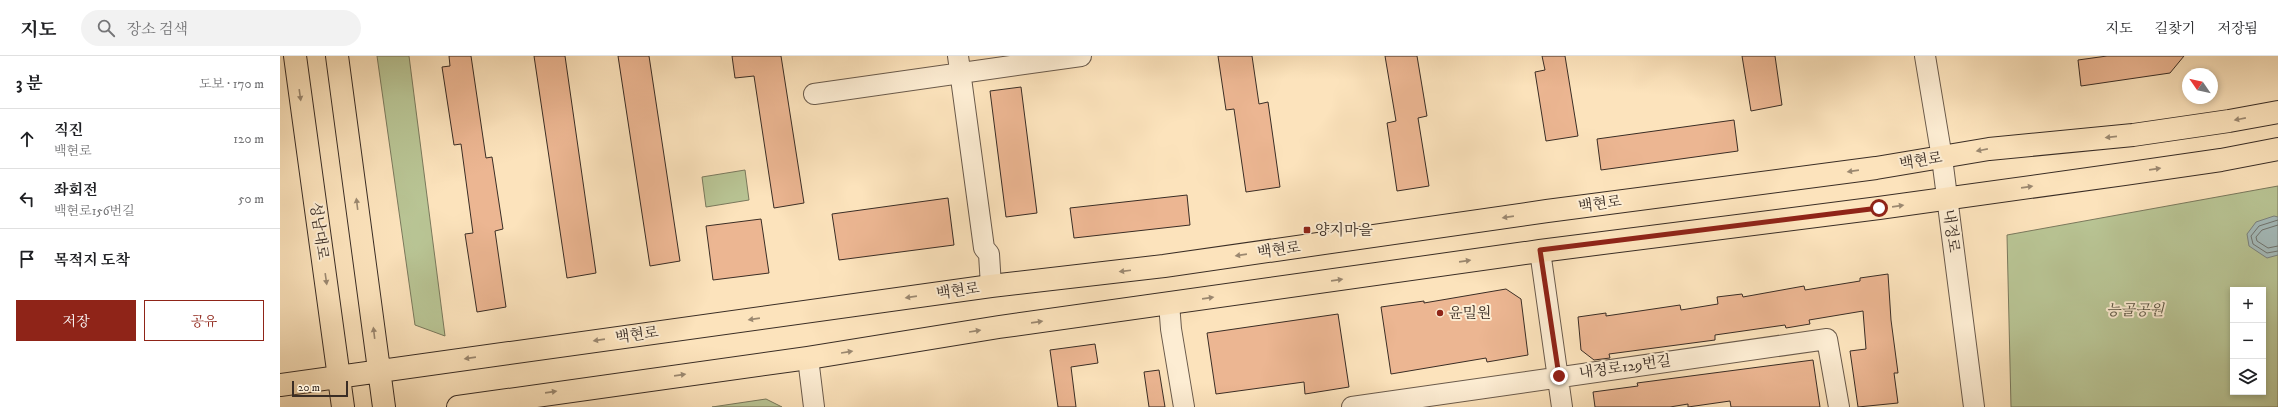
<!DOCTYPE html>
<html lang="ko">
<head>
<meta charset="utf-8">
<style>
  :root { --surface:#fff; --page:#f2f2f2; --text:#202124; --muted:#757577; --line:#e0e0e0; --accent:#8f2418 }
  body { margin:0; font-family:"IM FELL DW Pica","Noto Serif KR",serif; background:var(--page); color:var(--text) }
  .controls { position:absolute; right:12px; bottom:12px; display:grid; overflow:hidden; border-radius:0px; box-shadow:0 2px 6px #0003 }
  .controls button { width:36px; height:36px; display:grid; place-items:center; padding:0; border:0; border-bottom:1px solid var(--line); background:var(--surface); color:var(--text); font:20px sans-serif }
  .compass { position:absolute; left:1902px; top:12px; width:36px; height:36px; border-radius:50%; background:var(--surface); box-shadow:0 2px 6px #0003; rotate:304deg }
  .scale { position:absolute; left:12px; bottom:10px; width:56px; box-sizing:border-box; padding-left:4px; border:2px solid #3a2d25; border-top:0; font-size:11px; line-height:14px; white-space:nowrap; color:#3a2d25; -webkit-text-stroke:3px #fdedd3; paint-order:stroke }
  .stop { position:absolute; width:12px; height:12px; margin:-9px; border:3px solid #8f2418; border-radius:50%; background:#fff }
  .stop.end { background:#8f2418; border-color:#fff; box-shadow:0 1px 4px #0008 }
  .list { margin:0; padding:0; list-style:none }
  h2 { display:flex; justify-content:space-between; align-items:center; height:52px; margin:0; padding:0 16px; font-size:17px }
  h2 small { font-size:13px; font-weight:400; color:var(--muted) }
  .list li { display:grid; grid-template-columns:26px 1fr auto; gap:12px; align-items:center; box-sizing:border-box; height:60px; padding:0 16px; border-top:1px solid var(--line) }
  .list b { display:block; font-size:15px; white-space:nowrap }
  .list p { margin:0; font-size:13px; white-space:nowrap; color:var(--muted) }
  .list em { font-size:13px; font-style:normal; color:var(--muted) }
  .actions { display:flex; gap:8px; padding:12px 16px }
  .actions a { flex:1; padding:9px 0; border:1px solid var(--accent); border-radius:0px; text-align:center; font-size:14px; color:var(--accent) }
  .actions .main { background:var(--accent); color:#fff }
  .icon { flex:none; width:22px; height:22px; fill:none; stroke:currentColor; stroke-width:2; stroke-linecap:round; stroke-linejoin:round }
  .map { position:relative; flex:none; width:1998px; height:351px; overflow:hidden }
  header { display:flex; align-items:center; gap:24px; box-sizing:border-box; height:56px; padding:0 20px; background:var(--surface); border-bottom:1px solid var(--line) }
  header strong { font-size:19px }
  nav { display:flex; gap:22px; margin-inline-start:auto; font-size:14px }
  .search { width:280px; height:36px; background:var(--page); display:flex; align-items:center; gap:10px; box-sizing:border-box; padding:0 14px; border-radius:22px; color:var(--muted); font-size:15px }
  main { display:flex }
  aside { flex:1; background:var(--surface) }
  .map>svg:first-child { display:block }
</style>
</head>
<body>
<header>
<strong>지도</strong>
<div class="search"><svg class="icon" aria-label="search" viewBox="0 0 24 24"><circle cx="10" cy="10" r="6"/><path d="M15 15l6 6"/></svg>장소 검색</div>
<nav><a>지도</a><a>길찾기</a><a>저장됨</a></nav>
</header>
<main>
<aside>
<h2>3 분<small>도보 · 170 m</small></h2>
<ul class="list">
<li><svg class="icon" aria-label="ahead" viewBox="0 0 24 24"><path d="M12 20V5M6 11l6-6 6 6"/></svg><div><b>직진</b><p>백현로</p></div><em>120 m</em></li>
<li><svg class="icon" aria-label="left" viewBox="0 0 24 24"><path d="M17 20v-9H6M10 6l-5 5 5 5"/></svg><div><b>좌회전</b><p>백현로156번길</p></div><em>50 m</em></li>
<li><svg class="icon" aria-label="arrive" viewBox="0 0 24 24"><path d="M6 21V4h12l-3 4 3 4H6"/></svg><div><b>목적지 도착</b></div></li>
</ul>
<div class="actions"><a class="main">저장</a><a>공유</a></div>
</aside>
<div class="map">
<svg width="1998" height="351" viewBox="0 0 1998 351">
  <rect width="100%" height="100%" fill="#fce3bc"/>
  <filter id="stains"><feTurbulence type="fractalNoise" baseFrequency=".005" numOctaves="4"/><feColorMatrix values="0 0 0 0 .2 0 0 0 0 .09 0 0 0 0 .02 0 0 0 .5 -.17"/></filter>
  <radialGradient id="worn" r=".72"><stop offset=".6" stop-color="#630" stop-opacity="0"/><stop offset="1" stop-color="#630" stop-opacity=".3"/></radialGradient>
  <path fill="#b9c595" stroke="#7a795d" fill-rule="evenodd" d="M97,0H129L165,280L135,269Z
    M465,114L469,144L426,151L422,121Z
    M1998,130V351H1731L1727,179ZM1953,234H1983V336H1953Z
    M486,343L502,351H432Z"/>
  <path fill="#a4bbbb" stroke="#7a827f" d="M1994,160L1998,161V199L1987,202L1969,190L1967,178L1976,166Z"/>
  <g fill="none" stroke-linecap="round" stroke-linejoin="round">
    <path stroke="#6f7470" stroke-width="1" d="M1998,164L1979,170L1971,180L1973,188L1987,197L1998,195
      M1998,169L1982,174L1976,181L1977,185L1988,192L1998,190"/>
  </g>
  <path fill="#ecb692" stroke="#3a2d25" d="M169,0H191L206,102L212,101L223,173L215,175L226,251L197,256L185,178L193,177L181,88L174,89L162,11L170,10Z
    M254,0H285L316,217L287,222Z
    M338,0H369L400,205L370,210Z
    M452,0H501L524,147L494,152L474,20L455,22Z
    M938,0H972L979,48L988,46L1000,131L966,136L954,53L946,54Z
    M1105,0H1137L1147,60L1138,62L1149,130L1117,135L1107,67L1116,65Z
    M1262,0H1285L1298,80L1266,85L1255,16L1265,14Z
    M1462,0H1495L1502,49L1471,55Z
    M1827,0H1904L1890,17L1801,30L1798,4Z
    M741,31L757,157L726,161L710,35Z
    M1454,64L1458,95L1321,114L1317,83Z
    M907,139L910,169L794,182L790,152Z
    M668,142L674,189L559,204L552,158Z
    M481,163L489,217L433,224L426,170Z
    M1608,218L1611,264L1618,317H1614L1618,347L1578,351L1570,295L1586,293L1583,255L1529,264L1530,268L1506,272L1505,269L1435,279V284L1329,298L1330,302L1314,304L1301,294L1298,261L1326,257V260L1400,249L1401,254L1438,248L1437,241L1462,238L1463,241L1524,230L1525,234L1580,225V222Z
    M1226,233L1241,243L1248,299L1207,306L1206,302L1111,318L1101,251L1144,245V247Z
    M1058,258L1069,331L1025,338L1024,326L936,338L927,277Z
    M815,288L818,307L791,311L796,351H778L770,294Z
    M1533,304L1540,351H1451L1450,345L1408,351V348L1390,351H1315L1313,336L1358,330L1357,327Z
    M879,314L885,351H869L864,316Z"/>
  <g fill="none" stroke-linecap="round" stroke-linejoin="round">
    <defs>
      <path id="minor" d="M678,0L704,192L709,198L711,230
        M1645,0L1662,102L1694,351
        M534,38L801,0
        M1260,195L1282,351
        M889,247L891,273L904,351
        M528,302L534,351
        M1072,351L1547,283L1559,351"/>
      <path id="major" d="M15,0L63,351
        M57,0L104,351
        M0,329L711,230L884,210L1267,155L1596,112L1709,93L1853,79L1949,65L1998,56
        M178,351L528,302L719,271L1260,195L1599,152L1844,118L1941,104L1998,93"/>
    </defs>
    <use href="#minor" stroke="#6a5a4b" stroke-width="22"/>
    <use href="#major" stroke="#3a2d25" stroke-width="24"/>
    <use href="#minor" stroke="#fdedd3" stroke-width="20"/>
    <use href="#major" stroke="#fce3bc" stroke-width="22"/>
  </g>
  <defs><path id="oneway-solid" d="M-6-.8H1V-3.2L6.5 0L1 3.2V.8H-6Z"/></defs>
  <g fill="#9b8870">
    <use href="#oneway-solid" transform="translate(20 39) rotate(82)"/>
    <use href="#oneway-solid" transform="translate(1960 63) rotate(169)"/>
    <use href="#oneway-solid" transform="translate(1831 81) rotate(174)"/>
    <use href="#oneway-solid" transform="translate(1702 94) rotate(169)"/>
    <use href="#oneway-solid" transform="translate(1875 113) rotate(-8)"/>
    <use href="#oneway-solid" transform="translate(1573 115) rotate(172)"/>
    <use href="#oneway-solid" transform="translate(1747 131) rotate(-8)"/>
    <use href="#oneway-solid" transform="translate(77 148) rotate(-97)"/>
    <use href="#oneway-solid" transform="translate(1618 150) rotate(-8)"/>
    <use href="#oneway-solid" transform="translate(1228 161) rotate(172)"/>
    <use href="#oneway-solid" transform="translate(961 199) rotate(172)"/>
    <use href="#oneway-solid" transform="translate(1185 205) rotate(-8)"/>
    <use href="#oneway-solid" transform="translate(845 215) rotate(173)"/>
    <use href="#oneway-solid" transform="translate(46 223) rotate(82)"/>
    <use href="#oneway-solid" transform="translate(1057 224) rotate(-8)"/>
    <use href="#oneway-solid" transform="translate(631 241) rotate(172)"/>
    <use href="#oneway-solid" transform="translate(928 242) rotate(-8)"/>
    <use href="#oneway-solid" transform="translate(474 263) rotate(172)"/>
    <use href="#oneway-solid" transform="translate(757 266) rotate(-8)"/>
    <use href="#oneway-solid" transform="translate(695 275) rotate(-9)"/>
    <use href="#oneway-solid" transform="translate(94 277) rotate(-97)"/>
    <use href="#oneway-solid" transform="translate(319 284) rotate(172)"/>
    <use href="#oneway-solid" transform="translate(567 296) rotate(-9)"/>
    <use href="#oneway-solid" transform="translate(190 302) rotate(172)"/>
    <use href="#oneway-solid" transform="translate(400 319) rotate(-8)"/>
    <use href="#oneway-solid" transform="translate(271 336) rotate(-8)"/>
  </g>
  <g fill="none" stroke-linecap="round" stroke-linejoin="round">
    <path stroke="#8f2418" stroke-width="5" d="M1279,320L1260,194L1599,152"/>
  </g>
  <g fill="#8f2418" stroke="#fdedd3" stroke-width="1.5">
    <rect x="1023" y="170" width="8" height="8" rx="2"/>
    <circle cx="1160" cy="257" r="4"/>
  </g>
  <g text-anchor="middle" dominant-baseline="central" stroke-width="4" stroke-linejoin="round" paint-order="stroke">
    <g font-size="15" fill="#3a2d25" stroke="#fdedd3">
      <text transform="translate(1641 105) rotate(-9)">백현로</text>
      <text transform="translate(1320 148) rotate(-8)">백현로</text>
      <text transform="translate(39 175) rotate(82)">성남대로</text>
      <text transform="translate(1671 175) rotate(82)">내정로</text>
      <text transform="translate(999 194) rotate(-8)">백현로</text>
      <text transform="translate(678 235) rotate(-8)">백현로</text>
      <text transform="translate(357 279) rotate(-8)">백현로</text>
      <text transform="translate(1345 311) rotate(-8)">내정로129번길</text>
    </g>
    <g font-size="15" fill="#3a2d25" stroke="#fdedd3" text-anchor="start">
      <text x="1035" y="174">양지마을</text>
      <text x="1168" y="257">윤밀원</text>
    </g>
    <g font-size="15" font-style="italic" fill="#5a5341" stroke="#fdedd3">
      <text x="1855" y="254">능골공원</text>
    </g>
  </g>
  <rect width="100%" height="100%" filter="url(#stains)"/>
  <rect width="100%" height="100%" fill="url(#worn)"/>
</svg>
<div class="controls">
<button>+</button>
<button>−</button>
<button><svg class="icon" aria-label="layers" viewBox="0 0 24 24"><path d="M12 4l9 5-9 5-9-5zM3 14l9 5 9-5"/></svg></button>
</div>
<svg class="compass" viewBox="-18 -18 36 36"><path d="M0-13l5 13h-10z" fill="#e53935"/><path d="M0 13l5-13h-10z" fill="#757577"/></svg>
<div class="scale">20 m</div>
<div class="stop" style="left:1599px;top:152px"></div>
<div class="stop end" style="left:1279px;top:320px"></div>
</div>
</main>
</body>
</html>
